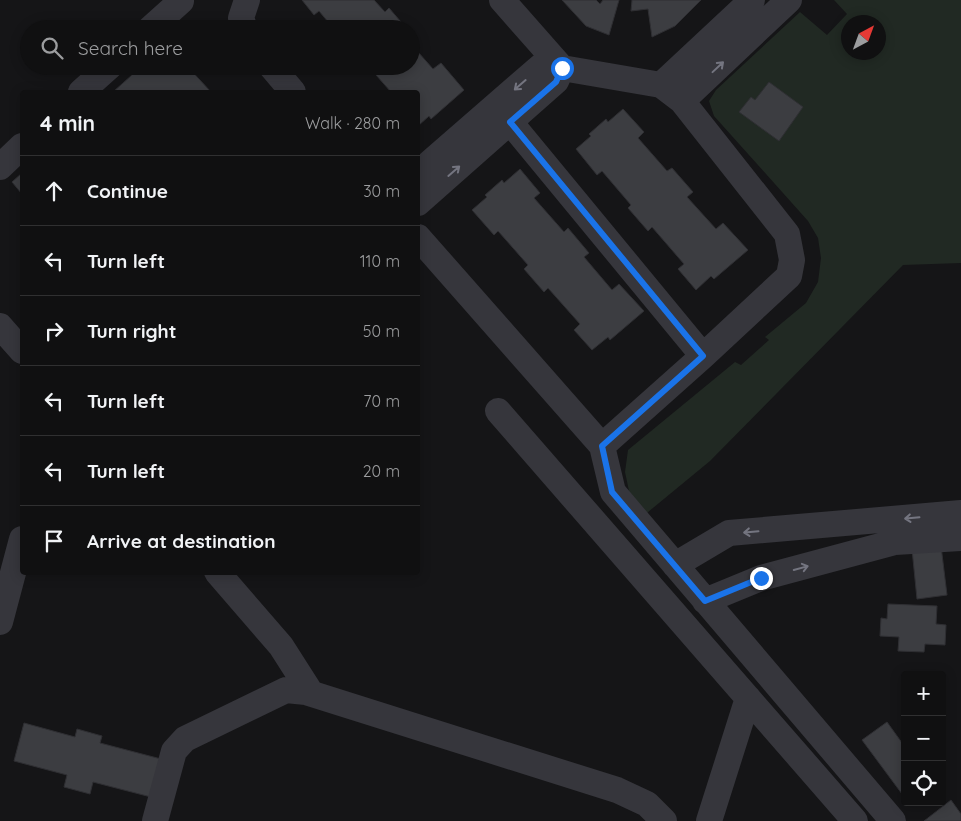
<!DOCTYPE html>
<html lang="en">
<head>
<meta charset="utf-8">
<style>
  :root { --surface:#101011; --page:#1e1e1f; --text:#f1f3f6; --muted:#9c9d9f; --line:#303031 }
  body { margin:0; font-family:Quicksand,sans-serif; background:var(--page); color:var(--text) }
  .controls { position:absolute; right:15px; bottom:15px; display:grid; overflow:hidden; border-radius:5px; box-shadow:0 2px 12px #0003 }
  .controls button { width:45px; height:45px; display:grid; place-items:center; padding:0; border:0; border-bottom:1px solid var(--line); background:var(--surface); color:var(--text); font:25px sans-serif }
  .compass { position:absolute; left:841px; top:15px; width:45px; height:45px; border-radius:50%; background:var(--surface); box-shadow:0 2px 12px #0003; rotate:41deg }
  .stop { position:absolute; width:15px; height:15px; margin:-11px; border:4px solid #1a73e8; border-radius:50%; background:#fff }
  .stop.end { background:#1a73e8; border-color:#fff; box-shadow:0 1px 5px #0008 }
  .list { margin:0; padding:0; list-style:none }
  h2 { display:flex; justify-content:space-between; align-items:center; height:65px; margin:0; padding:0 20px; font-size:21px }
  h2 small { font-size:16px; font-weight:400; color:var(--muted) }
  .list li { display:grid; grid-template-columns:32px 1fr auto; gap:15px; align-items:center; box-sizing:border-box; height:70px; padding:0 20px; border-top:1px solid var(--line) }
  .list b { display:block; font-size:19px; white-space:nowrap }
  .list em { font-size:16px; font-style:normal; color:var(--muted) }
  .icon { flex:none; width:28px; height:28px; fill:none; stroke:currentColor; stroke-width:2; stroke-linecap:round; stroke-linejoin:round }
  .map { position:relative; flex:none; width:961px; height:821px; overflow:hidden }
  .search { position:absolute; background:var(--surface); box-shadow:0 2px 12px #0003; left:20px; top:20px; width:400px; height:55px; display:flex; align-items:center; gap:12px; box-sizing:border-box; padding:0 18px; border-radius:28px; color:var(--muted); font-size:19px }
  .panel { position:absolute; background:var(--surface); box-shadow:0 2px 12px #0003; left:20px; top:90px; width:400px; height:485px; border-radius:5px }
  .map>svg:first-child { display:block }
</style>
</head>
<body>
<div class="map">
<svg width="961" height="821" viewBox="0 0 961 821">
  <rect width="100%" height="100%" fill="#151517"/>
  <path fill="#212923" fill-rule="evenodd" d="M834,0H961V263L903,265L710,461L642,517L632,505L625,472L628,450L735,362L741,365L769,340L765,337L806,303L818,282L821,258L818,238L808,221L714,116L709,101L716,90L800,12L827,35L847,14ZM848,22H878V52H848Z"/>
  <path fill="#3c3d41" stroke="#2f2f33" d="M302,0H374L385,12L389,8L407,29H334L319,11L314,15Z
    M562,0H596L600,4L603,0H619L609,35L586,26Z
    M632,0H701L675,26L652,37L648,9L631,11Z
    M411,44L433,69L441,63L464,90L431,119L429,116L418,126V92H391L369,67L365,71L361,66H411Z
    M142,66H187L211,92H113Z
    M769,82L803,107L779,141L739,112L751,97L755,100Z
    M623,109L644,132L638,138L667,171L672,168L693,192L687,197L716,229L723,223L748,250L714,279L711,276L696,290L678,269L684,264L652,227L648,231L628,208L631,205L602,171L597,175L576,149L591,136L589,134L606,119L608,122Z
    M520,169L540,193L534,198L564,232L568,228L589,253L584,257L612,290L619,284L644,311L610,340L608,337L592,350L574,330L580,324L548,288L544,292L524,269L528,265L498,231L494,235L472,210L487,197L485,195L502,180L504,183Z
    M22,173V194L12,182Z
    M941,546L947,595L917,599L912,549Z
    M888,604L937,606L936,624L946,625L945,645L925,644L924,652L898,651L899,637L880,636L881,618L887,619Z
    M887,722L905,747V798L862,740Z
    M24,723L75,737L77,729L102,736L100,743L161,759L151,797L93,782L90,794L64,787L67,775L14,761Z
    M951,800L961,814V821H924Z"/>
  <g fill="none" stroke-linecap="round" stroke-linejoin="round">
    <path stroke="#36363c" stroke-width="26" d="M502,0L562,68
      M150,29L181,1L180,0
      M245,29L241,18L247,0
      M271,66L293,92
      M661,85L752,0
      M81,92L110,66
      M682,101L789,0
      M510,122L703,356
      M0,167L22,146
      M418,173L540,67L562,68L661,85L682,101L787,234L792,260L789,276L703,356L602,446
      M418,203L556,81L562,68
      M418,237L602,446L613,492L893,821
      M0,326L22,351
      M498,411L855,821
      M675,565L729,533L961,513
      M217,572L281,646L311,693
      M705,601L761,578L895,542L961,538
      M0,622L22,539
      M155,821L174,751L185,739L286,690L306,692L617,790L647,804L664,821
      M709,821L748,698"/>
  </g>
  <defs><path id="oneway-shaft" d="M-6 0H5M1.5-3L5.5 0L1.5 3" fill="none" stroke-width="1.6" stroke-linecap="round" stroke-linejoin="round" transform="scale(1.25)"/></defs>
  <g stroke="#747580">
    <use href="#oneway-shaft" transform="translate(718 67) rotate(-43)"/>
    <use href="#oneway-shaft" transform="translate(520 85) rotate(139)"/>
    <use href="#oneway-shaft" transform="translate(454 171) rotate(-41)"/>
    <use href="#oneway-shaft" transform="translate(912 518) rotate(175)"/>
    <use href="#oneway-shaft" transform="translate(751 532) rotate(175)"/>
    <use href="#oneway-shaft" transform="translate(801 568) rotate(-15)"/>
  </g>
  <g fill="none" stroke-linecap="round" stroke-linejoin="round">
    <path stroke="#1a73e8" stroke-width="6" d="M562,68L556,82L510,122L703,356L602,446L612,492L705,601L761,578"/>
  </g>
</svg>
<div class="controls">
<button>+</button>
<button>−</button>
<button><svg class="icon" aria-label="locate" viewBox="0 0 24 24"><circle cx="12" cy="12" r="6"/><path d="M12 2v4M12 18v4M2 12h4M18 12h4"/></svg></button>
</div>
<svg class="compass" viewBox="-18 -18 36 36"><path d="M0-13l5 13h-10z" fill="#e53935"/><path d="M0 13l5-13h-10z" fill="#9c9d9f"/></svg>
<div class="stop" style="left:562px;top:68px"></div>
<div class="stop end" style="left:761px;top:578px"></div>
<div class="search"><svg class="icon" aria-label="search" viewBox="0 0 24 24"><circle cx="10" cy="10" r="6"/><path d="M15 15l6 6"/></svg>Search here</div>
<section class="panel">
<h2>4 min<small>Walk · 280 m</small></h2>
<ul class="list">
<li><svg class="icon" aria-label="ahead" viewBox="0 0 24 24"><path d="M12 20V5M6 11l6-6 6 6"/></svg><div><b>Continue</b></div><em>30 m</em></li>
<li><svg class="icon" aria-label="left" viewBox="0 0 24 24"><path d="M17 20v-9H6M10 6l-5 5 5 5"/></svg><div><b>Turn left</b></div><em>110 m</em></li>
<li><svg class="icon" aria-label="right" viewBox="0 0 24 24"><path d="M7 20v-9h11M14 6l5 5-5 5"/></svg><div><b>Turn right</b></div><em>50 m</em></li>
<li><svg class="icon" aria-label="left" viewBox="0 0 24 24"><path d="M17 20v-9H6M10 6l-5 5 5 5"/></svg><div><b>Turn left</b></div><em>70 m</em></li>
<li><svg class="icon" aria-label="left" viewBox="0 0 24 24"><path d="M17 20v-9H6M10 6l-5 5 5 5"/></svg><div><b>Turn left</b></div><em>20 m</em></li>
<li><svg class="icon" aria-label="arrive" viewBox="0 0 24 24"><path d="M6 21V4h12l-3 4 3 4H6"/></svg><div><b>Arrive at destination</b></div></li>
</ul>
</section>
</div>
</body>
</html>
